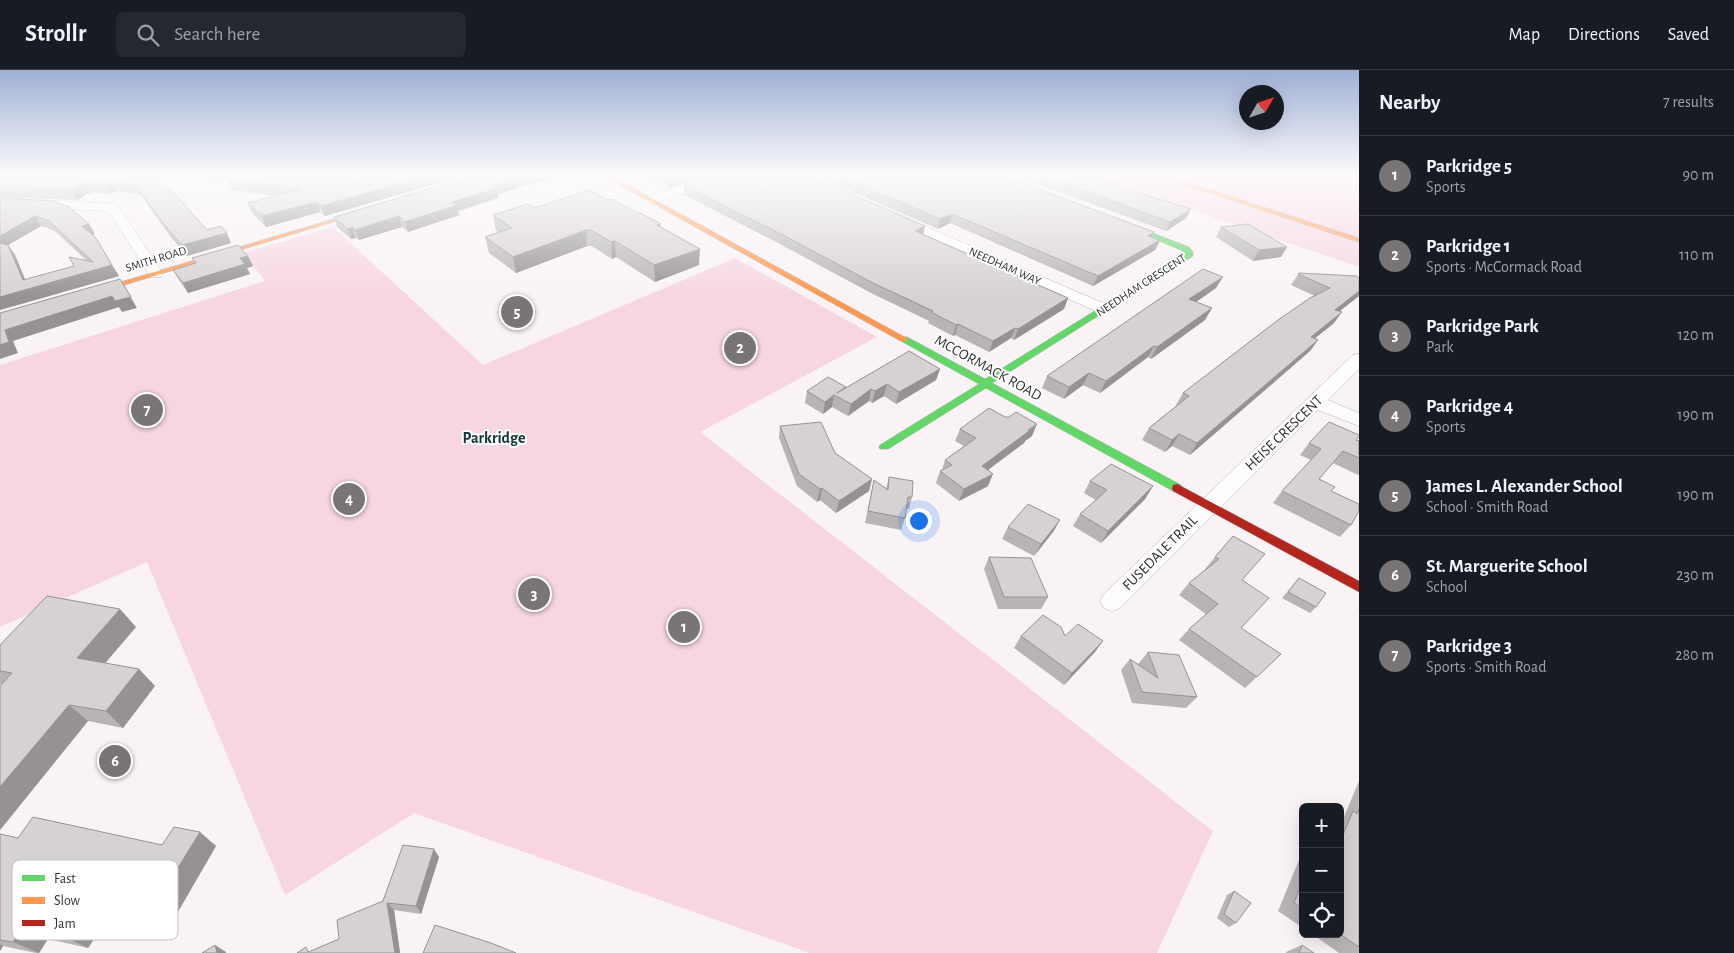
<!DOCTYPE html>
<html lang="en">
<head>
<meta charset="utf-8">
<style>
  :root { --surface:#171b24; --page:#242831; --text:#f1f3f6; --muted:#9ea1a6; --line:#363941; --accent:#797476 }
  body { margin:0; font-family:"Alegreya Sans",sans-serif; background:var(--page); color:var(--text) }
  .controls { position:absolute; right:15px; bottom:15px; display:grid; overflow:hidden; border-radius:8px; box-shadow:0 5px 20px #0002 }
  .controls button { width:45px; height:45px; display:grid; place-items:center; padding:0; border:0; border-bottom:1px solid var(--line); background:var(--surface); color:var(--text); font:25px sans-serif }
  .compass { position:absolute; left:1239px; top:15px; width:45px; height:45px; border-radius:50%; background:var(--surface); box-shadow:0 5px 20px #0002; rotate:51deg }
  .you { position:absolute; left:918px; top:450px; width:18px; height:18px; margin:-12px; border:4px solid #fff; border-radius:50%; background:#1a73e8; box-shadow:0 0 0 8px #1a73e833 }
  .badge { display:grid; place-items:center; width:32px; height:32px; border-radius:50%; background:var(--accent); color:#fff; font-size:16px; font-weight:700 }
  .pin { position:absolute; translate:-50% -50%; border:2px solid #fff; box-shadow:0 1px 5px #0006 }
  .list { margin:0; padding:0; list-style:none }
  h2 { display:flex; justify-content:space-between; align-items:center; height:65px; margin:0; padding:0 20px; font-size:21px }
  h2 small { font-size:16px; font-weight:400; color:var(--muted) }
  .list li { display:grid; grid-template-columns:32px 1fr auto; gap:15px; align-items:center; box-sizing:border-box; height:80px; padding:0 20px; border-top:1px solid var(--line) }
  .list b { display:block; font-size:19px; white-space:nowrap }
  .list p { margin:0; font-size:16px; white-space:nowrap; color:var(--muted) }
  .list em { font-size:16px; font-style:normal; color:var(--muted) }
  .icon { flex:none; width:28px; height:28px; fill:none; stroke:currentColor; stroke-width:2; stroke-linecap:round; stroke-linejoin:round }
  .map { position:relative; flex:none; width:1359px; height:883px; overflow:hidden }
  header { display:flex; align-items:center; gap:30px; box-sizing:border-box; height:70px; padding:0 25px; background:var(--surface); border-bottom:1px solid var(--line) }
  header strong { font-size:24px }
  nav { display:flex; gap:28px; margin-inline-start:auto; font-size:18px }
  .search { width:350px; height:45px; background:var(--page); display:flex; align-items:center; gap:12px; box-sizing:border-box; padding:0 18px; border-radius:8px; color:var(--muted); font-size:19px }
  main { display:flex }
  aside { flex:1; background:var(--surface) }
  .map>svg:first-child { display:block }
</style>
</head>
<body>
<header>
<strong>Strollr</strong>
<div class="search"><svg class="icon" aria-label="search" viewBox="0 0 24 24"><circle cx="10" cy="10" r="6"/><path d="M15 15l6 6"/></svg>Search here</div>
<nav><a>Map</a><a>Directions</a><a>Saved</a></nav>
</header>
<main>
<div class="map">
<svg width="1359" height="883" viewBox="0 0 1359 883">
  <rect width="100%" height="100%" fill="#f9f3f6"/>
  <path fill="#f7d5e2" d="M1086,104H1359V197Z
    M333,157L483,295L735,188L877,267L700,362L1213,761L1157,883H810L414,743L285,825L147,492L0,557V295L265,211L243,183Z"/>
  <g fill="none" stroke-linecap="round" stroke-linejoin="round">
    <defs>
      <path id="lane" d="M617,111L622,112L580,126L575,125Z"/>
      <path id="street" d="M715,104H733L731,107L655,133L651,134L645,130L647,127Z
        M0,128L117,134L163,204L161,207H151L108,141L0,136Z
        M899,145L1110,236L1112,239L1110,242H1098L894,152L892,149L894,146Z
        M1359,284V299L1328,330L1359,343V356L1318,340L1120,538L1112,541L1104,538L1100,531L1104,524L1353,285Z"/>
      <path id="fast" d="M1115,150H1119L1189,177L1193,182V186L992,313L1181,415L1182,418L1181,421H1173L986,318L888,379H880L879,377L880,375L979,314L901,271V267H907L985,309L1185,185L1183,181L1115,152Z"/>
      <path id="slow" d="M600,104H608L908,269L907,271H901Z
        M1152,104H1162L1359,168V172Z
        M368,139L373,140L91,225L84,223Z"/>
      <path id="jam" d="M1177,414L1359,511V522L1173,421L1172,418L1173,415Z"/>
    </defs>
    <use href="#lane" stroke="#b7b3b5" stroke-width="1"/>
    <use href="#street" stroke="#b7b3b5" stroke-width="1"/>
    <use href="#fast" stroke="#b7b3b5" stroke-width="1"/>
    <use href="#slow" stroke="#b7b3b5" stroke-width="1"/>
    <use href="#jam" stroke="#b7b3b5" stroke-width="1"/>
    <use href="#lane" fill="#fefdfe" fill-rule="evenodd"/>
    <use href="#street" fill="#fefdfe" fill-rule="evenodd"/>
    <use href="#fast" fill="#63d668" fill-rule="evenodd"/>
    <use href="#slow" fill="#ff974d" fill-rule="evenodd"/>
    <use href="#jam" fill="#b3261e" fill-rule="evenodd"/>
  </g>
  <path fill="#b8b4b5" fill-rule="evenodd" d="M0,104H160L163,112L157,111L207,160L231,173L187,186L170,166L141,125L117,121L110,124L91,122L77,130L0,127Z
    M169,104H232L221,111Z
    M238,104H362L348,111L349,113L382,104H469L325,146L320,142L266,157L252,143L248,133L276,126L232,120L228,110Z
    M480,104H562L498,124V128L458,141L459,145L408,162L402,157L359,170L356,168L351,169L337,157L334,147Z
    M637,104H709L669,118L655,110L651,112Z
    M811,104H998L1154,162L1152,167L1160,170L1155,180L1093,216L950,153L938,159Z
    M1010,104H1087L1142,124L1191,139L1186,148L1166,161Z
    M684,116L923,164L1068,228L1064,239L1014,270L1011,268L989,282L955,265L953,266L928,253L929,251L871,223L780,174L684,125Z
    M0,128L89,154L95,164L93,165L119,206L0,240ZM41,156L55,161L87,191L74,196L25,210L15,185L8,175Z
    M608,130L661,154V157L699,195L655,212L616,187L612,189L592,176H587L516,203L489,183L485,167L498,162L496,161L493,145L534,138Z
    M1221,157L1287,177L1281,187L1253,191L1216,167Z
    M248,186L253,196L247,198L250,204L188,223L179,210L173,200L195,193L192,188Z
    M1299,203L1359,208V226L1339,241L1334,253L1315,268L1318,270L1310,281L1190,385L1172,376L1165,382L1142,370L1149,358L1177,335H1176L1183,323L1315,226L1291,215Z
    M1216,218L1196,232L1205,250L1151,289L1148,287L1100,323L1083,315L1064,329L1042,318L1047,306Z
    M940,299L936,310L896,334L884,326L872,333L869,331L848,346L832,337L823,344L805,333L807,321L846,317V318Z
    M780,356L835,383L872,409L869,421L836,443L820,430L817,432L797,416L779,368Z
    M960,359L1032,366L1025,371L1024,373L988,400V416L959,431L936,413L940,401L942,400L945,390L964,376L955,371Z
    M1356,370L1359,371V404L1358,405L1333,393L1319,409L1331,421L1351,455L1340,467L1273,433L1282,421L1311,390L1300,385L1309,373Z
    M889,407L912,427L909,439H906L905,448L901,460L865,453L874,410L886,419Z
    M1090,411L1153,416L1145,429L1101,473L1073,456L1080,444L1096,430L1084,423Z
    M1060,450L1053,462L1034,486L1002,469L1008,457Z
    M1233,466L1242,510L1241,558L1281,584L1245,618L1179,570L1189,559L1206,544L1179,525L1189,513L1206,499H1205L1215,487Z
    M989,487L1048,527L1041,539H998L984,499Z
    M1299,508L1316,537L1310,543L1282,528Z
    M136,557L105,593L139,599L155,616L123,658L88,651L0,760V616L1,614H0V575Z
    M1021,566H1065L1095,582L1064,615L1014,578Z
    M1148,582L1197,627L1186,638L1132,633L1121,600L1130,589L1139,595L1138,594Z
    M1359,711V883H1339L1312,864H1340V749L1344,747Z
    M0,764L18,768L162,775L216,776L172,852L115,838L88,878L48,869L39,883H36L3,876L0,881Z
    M439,787L421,844L394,840L400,883H297L311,881L339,869L383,831Z
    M1303,788V858L1278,841L1299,790Z
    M1234,821L1236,853L1229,857L1217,848L1227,825Z
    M1302,875L1314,883H1286V882Z"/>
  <path fill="#969294" d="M218,104H232L221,111Z
    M345,104H362L347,111Z
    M433,104H469L325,146L321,136Z
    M530,104H562L498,124V128L458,141L459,145L408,162L405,152L493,115Z
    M651,104H655V110L651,112Z
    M682,104H709L669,118V108Z
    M111,111L117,121L110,124L105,114Z
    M85,112L91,122L77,130L71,120Z
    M317,132L320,142L266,157L262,146Z
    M1191,139L1186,148L1166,161L1170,152Z
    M952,144L950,153L938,159L940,149Z
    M35,146L41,156L8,175L15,185L29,219L112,195L119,206L0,240V166Z
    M399,146L402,157L359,170L355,160Z
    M89,154L95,164L88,166L82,156Z
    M925,156L923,166L915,161Z
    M352,157L356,168L351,169L348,159Z
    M586,160L587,176L516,203L513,187Z
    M1154,162L1149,172L1148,166Z
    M227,163L231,173L187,186L182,175Z
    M1160,170L1155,180L1093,216L1098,206Z
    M615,171L616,187L612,189L611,172Z
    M1287,177L1281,187L1253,191L1259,180Z
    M700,179L699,195L655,212L654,195Z
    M248,186L253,196L247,198L250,204L188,223L183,213L240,188Z
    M1223,207L1216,218L1183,241L1189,229Z
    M120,209L137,238L122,242L115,231Z
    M1359,221V226L1327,251L1335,240Z
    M112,226L119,237L13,271L18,283L0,289V275L5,260Z
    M1068,228L1064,239L1014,270L1018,259Z
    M1212,238L1205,250L1151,289L1157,277Z
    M1342,242L1334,253L1303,278L1311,267Z
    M958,254L955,265L953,266L956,255Z
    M1015,258L1011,268L989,282L993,271Z
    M1318,270L1310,281L1190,385L1197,373Z
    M1154,276L1148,287L1100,323L1106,311Z
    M940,299L936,310L896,334L899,322Z
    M1089,303L1083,315L1064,329L1069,317Z
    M887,314L884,326L872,333L875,321Z
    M871,319L869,331L848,346L851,334Z
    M834,325L832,337L823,344L825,332Z
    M1037,354L1032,366L1025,371L1024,373L977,408L982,396Z
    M1179,364L1172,376L1165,382L1172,370Z
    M993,404L988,416L959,431L964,419Z
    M872,409L869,421L836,443L839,431Z
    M1153,416L1145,429L1101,473L1108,461Z
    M822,418L820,430L817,432L820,419Z
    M1060,450L1053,462L1034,486L1041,474Z
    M120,539L136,557L95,605L77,588Z
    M1103,571L1095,582L1064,615L1072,603Z
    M139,599L155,616L123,658L106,641Z
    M69,635L88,651L0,760V717Z
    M200,762L216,776L172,852L152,840Z
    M434,779L439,787L421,844L416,836Z
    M93,826L115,838L88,878L65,867Z
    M387,833L394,840L400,883H395Z
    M24,857L48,869L39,883L13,872Z
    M0,874L3,876L0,881Z
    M215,875L226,882V883H217Z"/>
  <path fill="#d6d1d3" stroke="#969294" d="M0,104H148L175,124L207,160L221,156L227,163L182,175L165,156L136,116L111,111L105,114L85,112L71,120L0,117Z
    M238,104H345L349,113L382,104H433L321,136L317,132L262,146L248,133L300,119L228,110Z
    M480,104H530L493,115L497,118L452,132L457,135L405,152L399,146L355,160L352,157L348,159L334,147Z
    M661,104H682L669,108Z
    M719,104H806L925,156L915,161L1068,228L1018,259L1015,258L993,271L958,254L956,255L931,242L933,241L873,213L781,164L684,116Z
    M834,104H998L1154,162L1148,166L1160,170L1098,206L952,144L940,149Z
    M1038,104H1087L1142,124L1191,139L1170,152Z
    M589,120L608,130L612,129L638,143H640L661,154L657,155L700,179L654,195L615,171L611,172L591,160H586L513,187L485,167L512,158L493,145L528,134L534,138Z
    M0,128L53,131L69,137L89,154L82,156L96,168L112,195L0,227V173L8,175L23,210L74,196L69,187L93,192L49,151L35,146L0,166Z
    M1248,154L1287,177L1259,180L1221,157Z
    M238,175L248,186L240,188L245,194L183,213L173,200L196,193L192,188Z
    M1203,199L1223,207L1189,229L1212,238L1157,277L1154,276L1106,311L1089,303L1069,317L1047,306Z
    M1299,203L1357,206L1359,208V221L1335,240L1342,242L1311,267L1318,270L1197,373L1179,364L1172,370L1149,358L1189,326L1183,323L1278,250L1310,228L1330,218L1298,204Z
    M120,209L131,227L115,231L112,226L5,260L9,272L0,275V243Z
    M909,281L940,299L899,322L887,314L875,321L871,319L851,334L834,325L825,332L807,321L828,307L846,317L837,323Z
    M989,338L1005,347H1009L1016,342L1037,354L1028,360L1029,361L982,396L993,404L964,419L940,401L952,395L945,390L976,368L960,359Z
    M821,352L835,383L872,409L839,431L822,418L820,419L799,404L780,356Z
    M1329,352L1359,365V367L1356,370L1359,371V388L1343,381L1319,409L1335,417L1331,421L1359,434V441L1351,455L1282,421L1321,379L1309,373Z
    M1111,394L1153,416L1108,461L1080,444L1107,420L1090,411Z
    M889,407L913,411L912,427H908L905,448L868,441L874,410L888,420Z
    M1028,434L1060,450L1041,474L1008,457Z
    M1233,466L1265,484L1242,510L1269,528L1241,558L1281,584L1257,607L1189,559L1218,534L1189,513L1219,489L1215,487Z
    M989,487L1031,488L1048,527H1004Z
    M1299,508L1326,523L1316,537L1288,522Z
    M47,526L120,539L77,588L139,599L106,641L69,635L0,717V616L12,603L0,601V575Z
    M1043,545L1061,557L1065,566L1078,554L1103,571L1072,603L1021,566Z
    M1148,582L1179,585L1197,627L1142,622L1130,589L1158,608Z
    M1359,739V877L1340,864V772L1353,741L1357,744Z
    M33,747L162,775L174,757L200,762L152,840L93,826L65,867L24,857L13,872L0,870V764L18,768Z
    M403,775L434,779L416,836L387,833L395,883H297L306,877L308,882L339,869L337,850L383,831Z
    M1303,810V839L1294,833Z
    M1234,821L1251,833L1236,853L1224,844Z
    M435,855L491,873L516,883H423Z
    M215,875L217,883H202Z
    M1302,875L1314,883H1299Z"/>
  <linearGradient id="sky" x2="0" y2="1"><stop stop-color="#9fb0d5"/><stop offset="0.46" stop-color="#fcfafb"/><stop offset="1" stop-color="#fcfafb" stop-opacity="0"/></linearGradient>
  <rect width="1359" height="228" fill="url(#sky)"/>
  <g text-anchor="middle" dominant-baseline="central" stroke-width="4" stroke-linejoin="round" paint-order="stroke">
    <g font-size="12" fill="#343031" stroke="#fff">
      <text transform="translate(156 189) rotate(-17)">SMITH ROAD</text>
      <text transform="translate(1005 196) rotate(24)">NEEDHAM WAY</text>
      <text transform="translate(1141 215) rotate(-33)">NEEDHAM CRESCENT</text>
    </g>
    <g font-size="15" fill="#343031" stroke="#fff">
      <text transform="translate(988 298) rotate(29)">MCCORMACK ROAD</text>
      <text transform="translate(1284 363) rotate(-44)">HEISE CRESCENT</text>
      <text transform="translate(1160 483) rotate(-45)">FUSEDALE TRAIL</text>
    </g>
    <g font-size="16" font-weight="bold" fill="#15373b" stroke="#fff">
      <text x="494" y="368">Parkridge</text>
    </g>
  </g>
  <rect x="12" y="790" width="166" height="80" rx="8" fill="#fff" stroke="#c2c1c1" stroke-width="1"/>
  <rect x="22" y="805" width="23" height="6" fill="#63d668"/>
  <rect x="22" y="827" width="23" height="7" fill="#ff974d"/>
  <rect x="22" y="850" width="23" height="6" fill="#b3261e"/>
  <g font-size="14" fill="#343031">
    <text x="54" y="813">Fast</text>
    <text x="54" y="835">Slow</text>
    <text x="54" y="858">Jam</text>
  </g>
</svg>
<div class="controls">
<button>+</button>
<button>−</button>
<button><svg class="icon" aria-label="locate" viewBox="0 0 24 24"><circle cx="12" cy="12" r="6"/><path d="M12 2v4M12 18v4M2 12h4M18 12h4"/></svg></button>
</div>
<svg class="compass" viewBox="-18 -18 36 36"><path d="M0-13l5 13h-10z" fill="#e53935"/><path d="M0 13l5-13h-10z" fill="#9ea1a6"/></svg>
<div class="you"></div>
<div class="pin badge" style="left:684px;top:557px">1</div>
<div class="pin badge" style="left:740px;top:278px">2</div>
<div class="pin badge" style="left:534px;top:524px">3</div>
<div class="pin badge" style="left:349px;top:429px">4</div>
<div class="pin badge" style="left:517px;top:242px">5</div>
<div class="pin badge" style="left:115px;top:691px">6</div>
<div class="pin badge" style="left:147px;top:340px">7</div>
</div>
<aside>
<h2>Nearby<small>7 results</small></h2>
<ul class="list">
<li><span class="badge">1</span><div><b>Parkridge 5</b><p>Sports</p></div><em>90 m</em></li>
<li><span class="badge">2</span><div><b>Parkridge 1</b><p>Sports · McCormack Road</p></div><em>110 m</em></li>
<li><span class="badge">3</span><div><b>Parkridge Park</b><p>Park</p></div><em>120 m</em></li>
<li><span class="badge">4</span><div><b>Parkridge 4</b><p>Sports</p></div><em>190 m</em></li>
<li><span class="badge">5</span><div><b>James L. Alexander School</b><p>School · Smith Road</p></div><em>190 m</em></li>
<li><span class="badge">6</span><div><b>St. Marguerite School</b><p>School</p></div><em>230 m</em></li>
<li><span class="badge">7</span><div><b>Parkridge 3</b><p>Sports · Smith Road</p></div><em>280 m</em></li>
</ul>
</aside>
</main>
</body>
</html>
